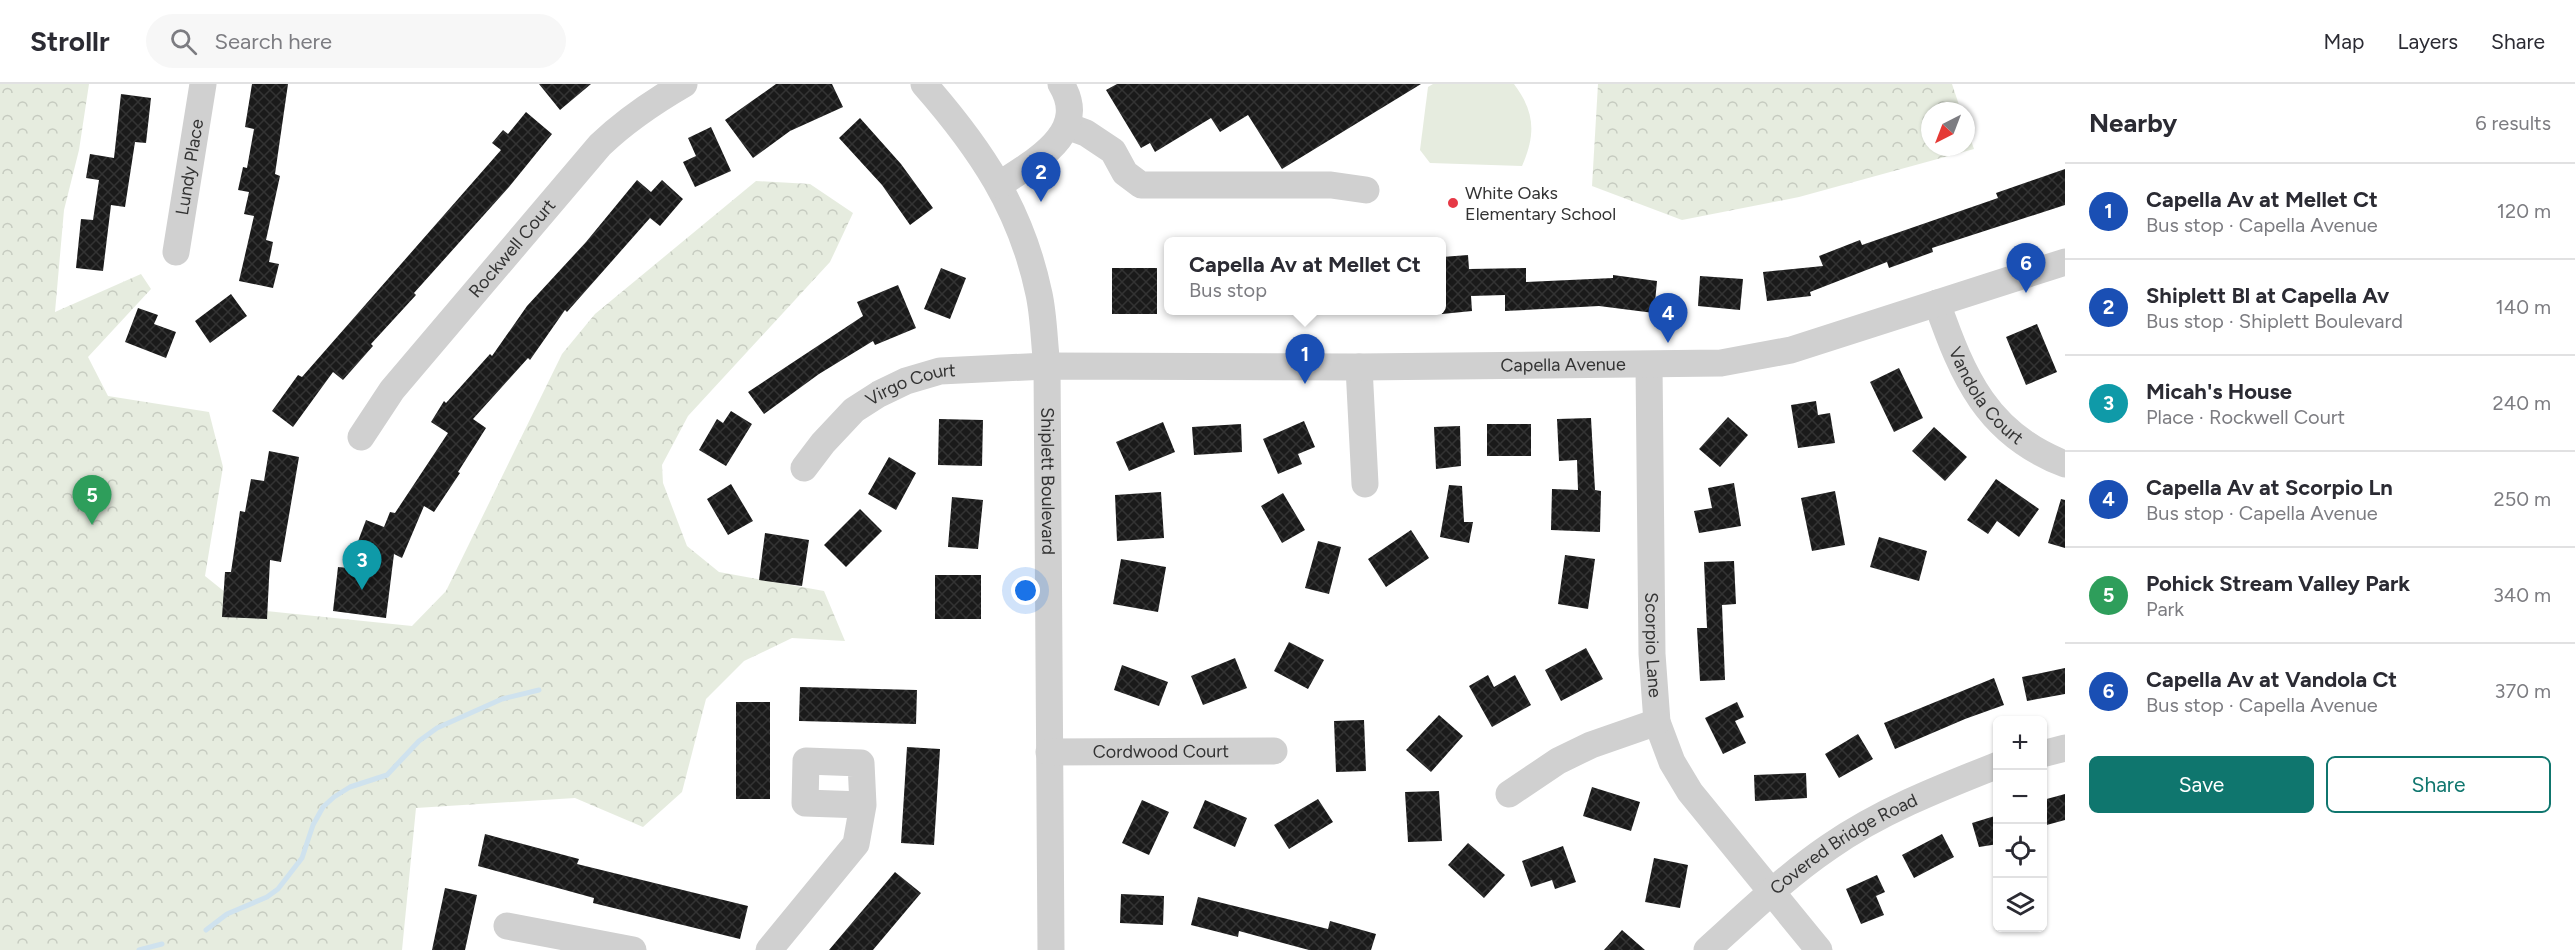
<!DOCTYPE html>
<html lang="en">
<head>
<meta charset="utf-8">
<style>
  :root { --surface:#fff; --page:#f7f7f7; --text:#2b2b33; --muted:#7c7c81; --line:#e1e1e2; --accent:#0f766e }
  body { margin:0; font-family:Figtree,sans-serif; background:var(--page); color:var(--text) }
  .controls { position:absolute; right:18px; bottom:18px; display:grid; overflow:hidden; border-radius:9px; box-shadow:0 2px 4px #0004 }
  .controls button { width:54px; height:54px; display:grid; place-items:center; padding:0; border:0; border-bottom:2px solid var(--line); background:var(--surface); color:var(--text); font:30px sans-serif }
  .compass { position:absolute; left:1921px; top:18px; width:54px; height:54px; border-radius:50%; background:var(--surface); box-shadow:0 2px 4px #0004; rotate:222deg }
  .you { position:absolute; left:1026px; top:507px; width:21px; height:21px; margin:-15px; border:4px solid #fff; border-radius:50%; background:#1a73e8; box-shadow:0 0 0 9px #1a73e833 }
  .badge { display:grid; place-items:center; width:39px; height:39px; border-radius:50%; background:var(--accent); color:#fff; font-size:20px; font-weight:700 }
  .pin { position:absolute; translate:-50% -50px; filter:drop-shadow(0 2px 3px #0008) }
  .pin::after { content:''; position:absolute; top:32px; width:21px; height:18px; background:inherit; clip-path:polygon(0 0,100% 0,50% 100%) }
  .popup { position:absolute; left:1164px; top:153px; width:282px; height:78px; box-sizing:border-box; display:grid; place-content:center; border-radius:9px; background:var(--surface); filter:drop-shadow(0 2px 4px #0005); font-size:20px; white-space:nowrap; color:var(--muted) }
  .popup b { font-size:22px; color:var(--text) }
  .popup::after { content:''; position:absolute; left:50%; top:100%; margin-left:-12px; border:12px solid transparent; border-top-color:var(--surface) }
  .list { margin:0; padding:0; list-style:none }
  h2 { display:flex; justify-content:space-between; align-items:center; height:78px; margin:0; padding:0 24px; font-size:26px }
  h2 small { font-size:20px; font-weight:400; color:var(--muted) }
  .list li { display:grid; grid-template-columns:39px 1fr auto; gap:18px; align-items:center; box-sizing:border-box; height:96px; padding:0 24px; border-top:2px solid var(--line) }
  .list b { display:block; font-size:22px; white-space:nowrap }
  .list p { margin:0; font-size:20px; white-space:nowrap; color:var(--muted) }
  .list em { font-size:20px; font-style:normal; color:var(--muted) }
  .actions { display:flex; gap:12px; padding:18px 24px }
  .actions a { flex:1; padding:14px 0; border:2px solid var(--accent); border-radius:9px; text-align:center; font-size:21px; color:var(--accent) }
  .actions .main { background:var(--accent); color:#fff }
  .icon { flex:none; width:33px; height:33px; fill:none; stroke:currentColor; stroke-width:2; stroke-linecap:round; stroke-linejoin:round }
  .map { position:relative; flex:none; width:2065px; height:866px; overflow:hidden }
  header { display:flex; align-items:center; gap:36px; box-sizing:border-box; height:84px; padding:0 30px; background:var(--surface); border-bottom:2px solid var(--line) }
  header strong { font-size:28px }
  nav { display:flex; gap:33px; margin-inline-start:auto; font-size:21px }
  .search { width:420px; height:54px; background:var(--page); display:flex; align-items:center; gap:15px; box-sizing:border-box; padding:0 21px; border-radius:33px; color:var(--muted); font-size:22px }
  main { display:flex }
  aside { flex:1; background:var(--surface) }
  .map>svg:first-child { display:block }
</style>
</head>
<body>
<header>
<strong>Strollr</strong>
<div class="search"><svg class="icon" aria-label="search" viewBox="0 0 24 24"><circle cx="10" cy="10" r="6"/><path d="M15 15l6 6"/></svg>Search here</div>
<nav><a>Map</a><a>Layers</a><a>Share</a></nav>
</header>
<main>
<div class="map">
<svg width="2065" height="866" viewBox="0 0 2065 866">
  <defs>
    <pattern id="forest-crowns" width="20" height="18" patternUnits="userSpaceOnUse" patternTransform="scale(1.5)"><rect width="20" height="18" fill="#e6ecdf"/><path d="M2 6a3 3 0 1 1 6 0M12 15a3 3 0 1 1 6 0" fill="none" stroke="#c6cbc0"/></pattern>
    <pattern id="building-cross-hatch" width="8" height="8" patternUnits="userSpaceOnUse" patternTransform="scale(1.5)"><rect width="8" height="8" fill="#1a1a1a"/><path d="M0 0l8 8M0 8l8-8" fill="none" stroke="#333"/></pattern>
  </defs>
  <rect width="100%" height="100%" fill="#fff"/>
  <path fill="#e6ecdf" d="M1433,0H1514C1535,28 1536,50 1522,82L1430,79L1420,66L1428,3Z"/>
  <path fill="url(#forest-crowns)" d="M0,0H89L79,66L64,126L55,228L141,190L151,205L88,273L108,312L209,328L223,383L205,492L246,525L412,542L446,507L562,270L595,230L756,97L810,100L853,129L830,178L688,332L662,381L663,399L687,462L719,488L824,507L845,557L792,554L744,577L706,615L682,708L643,743L575,714L416,724L402,866H0Z
    M1598,0H1952L1961,27H1930V63H1966V42L1974,65L1799,113L1682,136L1592,102Z"/>
  <g fill="none" stroke-linecap="round" stroke-linejoin="round">
    <path stroke="#cfe2ee" stroke-width="5" d="M206,846L227,830L267,813L278,805L302,774L313,741L323,723L334,713L350,703L387,691L419,657L437,644L502,615L539,606
      M139,866L162,860"/>
  </g>
  <path fill="url(#building-cross-hatch)" d="M252,0H288L275,90L280,92L266,156L273,158L269,178L279,180L273,204L239,197L254,132L244,130L249,108L238,106L243,83L247,84L254,45L245,43Z
    M539,0H591L560,26Z
    M776,0H832L843,23L790,47L753,74L725,36Z
    M1117,0H1421L1282,85L1248,31L1220,48L1211,34L1155,68L1150,59L1141,64L1106,6Z
    M121,10L151,14L146,59L135,58L125,123L111,121L103,187L76,184L81,135L93,136L99,96L86,94L90,70L114,74Z
    M526,28L552,50L509,103L414,209L416,211L371,260L373,262L343,296L333,288L293,343L272,327L298,291L302,293L501,66L492,59L503,46L508,50Z
    M860,34L901,80L933,124L910,141L882,101L839,54Z
    M711,43L731,87L695,103L683,78L696,72L688,54Z
    M2065,85V121L1932,164L1933,168L1889,184L1887,178L1810,208L1811,212L1767,217L1763,188L1823,182L1819,172L1860,156L1862,161L1998,114L1996,109Z
    M637,96L651,108L662,96L683,115L660,142L650,134L567,228L565,226L530,276L528,274L473,335L486,344L458,388L460,389L434,428L424,422L402,474L394,470L386,534L333,527L338,483L348,484L366,436L384,443L390,428L395,429L448,349L431,338L444,317L446,319L490,270L492,272L527,222L586,158Z
    M1468,171L1469,185L1526,184V198L1613,194V191L1657,197L1654,229L1599,222L1505,227V211L1471,212L1472,227L1442,230V173Z
    M941,184L966,194L950,235L924,225Z
    M1112,184H1157V230H1112Z
    M1700,192L1743,195L1740,226L1698,222Z
    M898,201L916,244L875,261L873,257L819,290L764,330L748,308L863,232L857,218Z
    M231,210L247,232L210,259L195,237Z
    M138,224L158,231L154,240L176,248L166,274L125,258Z
    M2037,240L2057,288L2026,301L2006,253Z
    M1899,284L1923,334L1894,348L1870,298Z
    M1816,317L1818,331L1830,329L1835,359L1798,364L1791,321Z
    M731,327L752,340L726,382L699,366L717,335L723,339Z
    M1728,333L1748,351L1720,383L1699,365Z
    M1591,334L1595,406L1601,407L1600,448L1551,446L1552,405L1578,406L1577,376L1559,377L1557,335Z
    M939,335L983,336L982,382L938,381Z
    M1304,337L1315,363L1298,370L1302,380L1278,390L1263,355Z
    M1163,338L1175,368L1129,387L1116,358Z
    M1241,340L1242,368L1194,371L1192,343Z
    M1487,340H1531V372H1487Z
    M1460,342L1461,382L1436,385L1434,343Z
    M1934,343L1967,373L1945,397L1912,367Z
    M269,367L299,373L281,478L270,476L267,535L222,533L225,488H231L240,427L245,428L251,395L264,397Z
    M889,373L916,389L896,426L868,410Z
    M1996,395L2039,425L2019,453L1997,437L1988,450L1967,436Z
    M1734,399L1741,442L1699,449L1694,427L1712,424L1708,404Z
    M731,400L753,437L728,451L707,415Z
    M1449,401L1462,402L1464,438H1473L1469,459L1440,453Z
    M1835,407L1845,461L1812,467L1801,414Z
    M1161,408L1164,454L1117,457L1115,411Z
    M1283,409L1305,446L1282,459L1261,422Z
    M952,413L983,416L978,465L948,463Z
    M2061,415L2065,416V464L2048,459Z
    M860,425L882,447L846,483L824,461Z
    M1411,446L1429,474L1386,503L1368,475Z
    M765,449L809,456L802,502L759,496Z
    M1879,453L1927,467L1919,497L1870,483Z
    M1318,457L1341,463L1329,510L1305,504Z
    M1565,471L1595,475L1588,525L1558,520Z
    M1121,475L1166,483L1158,528L1113,520Z
    M1734,477L1736,520L1722,521L1725,596L1700,597L1697,544H1707L1704,478Z
    M935,491H981V535H935Z
    M1289,558L1324,576L1308,605L1274,587Z
    M1586,564L1603,595L1561,617L1545,586Z
    M1235,574L1247,604L1203,621L1191,592Z
    M1122,581L1168,598L1159,622L1114,606Z
    M2065,584V610L2027,617L2022,593Z
    M1488,591L1494,603L1515,591L1531,621L1492,643L1469,602Z
    M1994,594L2004,621L1965,635L1895,665L1884,639Z
    M800,603L917,606L916,640L799,637Z
    M736,618H770V715H736Z
    M1737,618L1744,633L1735,637L1746,659L1723,670L1705,634Z
    M1439,631L1463,652L1431,688L1406,666Z
    M1364,636L1366,687L1336,688L1334,637Z
    M1858,650L1873,675L1839,694L1825,670Z
    M907,663L940,665L934,761L901,759Z
    M1806,689L1807,714L1755,717L1754,691Z
    M1592,703L1640,718L1631,747L1583,732Z
    M1439,707L1442,757L1408,758L1405,708Z
    M2065,710V736L2043,742V716Z
    M1318,715L1333,738L1289,765L1274,741Z
    M1142,716L1169,728L1149,771L1122,759Z
    M1205,716L1247,734L1235,763L1193,744Z
    M1998,731V760L1979,763L1972,739Z
    M485,750L579,775L577,780L748,822L740,855L593,819L594,814L478,782Z
    M1942,750L1954,773L1914,794L1902,771Z
    M1468,759L1505,791L1484,814L1448,781Z
    M1563,762L1576,798L1555,805L1552,796L1531,803L1522,777Z
    M1654,774L1688,781L1680,824L1645,818Z
    M895,788L921,809L873,866H829Z
    M1877,791L1885,808L1876,812L1884,831L1861,840L1846,805Z
    M445,804L477,811L465,866H432Z
    M1121,810L1164,812L1163,841L1120,839Z
    M1198,813L1328,845L1330,837L1376,850L1371,866H1309L1239,847L1238,853L1191,841Z
    M1622,846L1645,866H1604Z"/>
  <g fill="none" stroke-linecap="round" stroke-linejoin="round">
    <g stroke="#d0d0d0" stroke-width="27">
      <path id="s1" d="M924,0C980,64 1021,124 1039,210C1044,233 1044,259 1047,282L1051,866"/>
      <path d="M1067,42L1086,49L1113,67L1125,89L1141,101H1331L1366,106"/>
      <path d="M999,101C1033,78 1091,49 1061,0"/>
      <path id="s2" d="M176,168L203,0"/>
      <path id="s3" d="M1937,219C1963,293 1987,350 2065,380"/>
      <path id="s4" d="M1649,281L1652,570L1657,638L1672,678L1690,708L1819,866"/>
      <path d="M1359,283L1365,400"/>
      <path id="s5" d="M361,353L392,306L600,61C626,36 653,18 684,0"/>
      <path id="s6" d="M804,384L823,359L854,326L879,310L906,297L940,287L1047,282L1359,283L1721,279L1791,266L2065,178"/>
      <path id="s7" d="M1049,668L1274,667"/>
      <path d="M2042,670L2065,664"/>
      <path d="M1509,710L1558,677L1591,661L1657,638"/>
      <path d="M507,842L633,866"/>
      <path d="M769,866L856,760L863,721L861,679L806,677L805,719L863,721"/>
      <path id="s8" d="M1707,866C1747,830 1785,793 1829,763C1881,727 1940,704 1998,681"/>
    </g>
  </g>
  <circle fill="#e63946" stroke="#fff" stroke-width="2" cx="1453" cy="119" r="6"/>
  <g text-anchor="middle" dominant-baseline="central" stroke-width="6" stroke-linejoin="round" paint-order="stroke">
    <g font-size="18" fill="#333" stroke="#fff">
      <text stroke="none"><textPath href="#s2" startOffset="86">Lundy Place</textPath></text>
      <text stroke="none"><textPath href="#s5" startOffset="242">Rockwell Court</textPath></text>
      <text stroke="none"><textPath href="#s6" startOffset="795">Capella Avenue</textPath></text>
      <text stroke="none"><textPath href="#s6" startOffset="140">Virgo Court</textPath></text>
      <text stroke="none"><textPath href="#s3" startOffset="106">Vandola Court</textPath></text>
      <text stroke="none"><textPath href="#s1" startOffset="430">Shiplett Boulevard</textPath></text>
      <text stroke="none"><textPath href="#s4" startOffset="280">Scorpio Lane</textPath></text>
      <text stroke="none"><textPath href="#s7" startOffset="112">Cordwood Court</textPath></text>
      <text stroke="none"><textPath href="#s8" startOffset="174">Covered Bridge Road</textPath></text>
    </g>
    <g font-size="18" fill="#333" stroke="#fff" text-anchor="start">
      <text x="1465" y="109">White Oaks<tspan x="1465" dy="21">Elementary School</tspan></text>
    </g>
  </g>
</svg>
<div class="controls">
<button>+</button>
<button>−</button>
<button><svg class="icon" aria-label="locate" viewBox="0 0 24 24"><circle cx="12" cy="12" r="6"/><path d="M12 2v4M12 18v4M2 12h4M18 12h4"/></svg></button>
<button><svg class="icon" aria-label="layers" viewBox="0 0 24 24"><path d="M12 4l9 5-9 5-9-5zM3 14l9 5 9-5"/></svg></button>
</div>
<svg class="compass" viewBox="-18 -18 36 36"><path d="M0-13l5 13h-10z" fill="#e53935"/><path d="M0 13l5-13h-10z" fill="#7c7c81"/></svg>
<div class="you"></div>
<div class="pin badge" style="left:1305px;top:300px;background:#1a4fb4">1</div>
<div class="popup"><b>Capella Av at Mellet Ct</b>Bus stop</div>
<div class="pin badge" style="left:1041px;top:118px;background:#1a4fb4">2</div>
<div class="pin badge" style="left:362px;top:506px;background:#0f9aa8">3</div>
<div class="pin badge" style="left:1668px;top:259px;background:#1a4fb4">4</div>
<div class="pin badge" style="left:92px;top:441px;background:#2e9e5b">5</div>
<div class="pin badge" style="left:2026px;top:209px;background:#1a4fb4">6</div>
</div>
<aside>
<h2>Nearby<small>6 results</small></h2>
<ul class="list">
<li><span class="badge" style="background:#1a4fb4">1</span><div><b>Capella Av at Mellet Ct</b><p>Bus stop · Capella Avenue</p></div><em>120 m</em></li>
<li><span class="badge" style="background:#1a4fb4">2</span><div><b>Shiplett Bl at Capella Av</b><p>Bus stop · Shiplett Boulevard</p></div><em>140 m</em></li>
<li><span class="badge" style="background:#0f9aa8">3</span><div><b>Micah's House</b><p>Place · Rockwell Court</p></div><em>240 m</em></li>
<li><span class="badge" style="background:#1a4fb4">4</span><div><b>Capella Av at Scorpio Ln</b><p>Bus stop · Capella Avenue</p></div><em>250 m</em></li>
<li><span class="badge" style="background:#2e9e5b">5</span><div><b>Pohick Stream Valley Park</b><p>Park</p></div><em>340 m</em></li>
<li><span class="badge" style="background:#1a4fb4">6</span><div><b>Capella Av at Vandola Ct</b><p>Bus stop · Capella Avenue</p></div><em>370 m</em></li>
</ul>
<div class="actions"><a class="main">Save</a><a>Share</a></div>
</aside>
</main>
</body>
</html>
